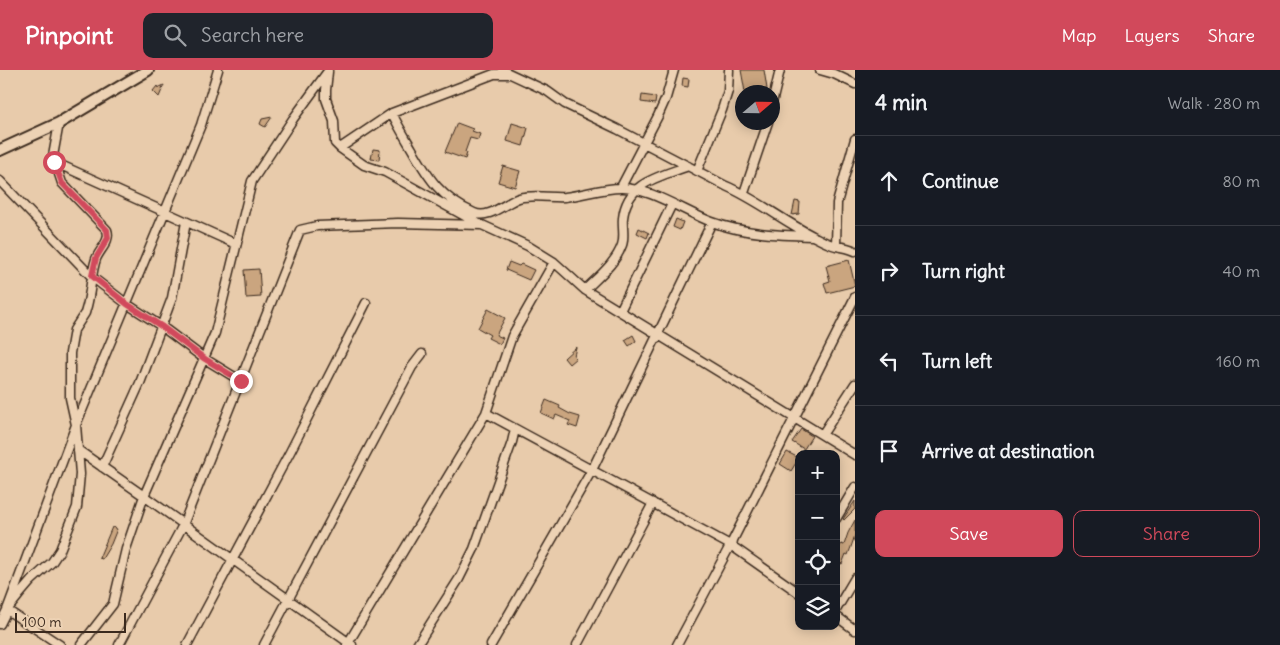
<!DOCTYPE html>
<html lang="en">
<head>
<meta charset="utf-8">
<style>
  :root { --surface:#171b24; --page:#20242c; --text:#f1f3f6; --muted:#9ea1a6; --line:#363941; --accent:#d1495b }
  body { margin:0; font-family:Delius,sans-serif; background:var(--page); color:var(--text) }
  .controls { position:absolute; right:15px; bottom:15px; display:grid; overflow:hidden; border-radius:10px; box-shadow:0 2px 12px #0003 }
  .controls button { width:45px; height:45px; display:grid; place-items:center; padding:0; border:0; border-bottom:1px solid var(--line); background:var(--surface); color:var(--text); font:25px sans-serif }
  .compass { position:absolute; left:735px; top:15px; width:45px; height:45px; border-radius:50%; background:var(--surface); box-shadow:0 2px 12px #0003; rotate:70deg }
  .scale { position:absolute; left:15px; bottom:12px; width:111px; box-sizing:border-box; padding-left:5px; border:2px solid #3b2a1e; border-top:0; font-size:14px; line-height:18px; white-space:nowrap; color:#3b2a1e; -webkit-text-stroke:4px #edd2b4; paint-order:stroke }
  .stop { position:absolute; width:15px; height:15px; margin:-11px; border:4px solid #d1495b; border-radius:50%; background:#fff }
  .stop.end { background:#d1495b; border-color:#fff; box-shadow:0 1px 5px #0008 }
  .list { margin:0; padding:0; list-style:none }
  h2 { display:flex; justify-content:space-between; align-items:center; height:65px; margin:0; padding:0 20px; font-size:21px }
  h2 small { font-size:16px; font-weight:400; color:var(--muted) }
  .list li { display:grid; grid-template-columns:32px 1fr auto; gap:15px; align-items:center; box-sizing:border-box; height:90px; padding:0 20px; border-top:1px solid var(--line) }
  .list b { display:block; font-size:19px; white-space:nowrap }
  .list em { font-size:16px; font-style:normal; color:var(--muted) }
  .actions { display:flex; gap:10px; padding:15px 20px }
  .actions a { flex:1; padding:11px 0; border:1px solid var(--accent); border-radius:10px; text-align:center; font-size:18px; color:var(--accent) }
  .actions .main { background:var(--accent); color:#fff }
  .icon { flex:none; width:28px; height:28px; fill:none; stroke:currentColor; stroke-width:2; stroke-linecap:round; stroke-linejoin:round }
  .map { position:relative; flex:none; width:855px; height:575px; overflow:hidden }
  header { display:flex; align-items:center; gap:30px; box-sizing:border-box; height:70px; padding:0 25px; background:var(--accent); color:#fff }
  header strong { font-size:24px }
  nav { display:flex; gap:28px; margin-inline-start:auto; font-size:18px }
  .search { width:350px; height:45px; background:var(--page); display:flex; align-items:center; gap:12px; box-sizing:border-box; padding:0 18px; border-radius:10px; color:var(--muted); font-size:19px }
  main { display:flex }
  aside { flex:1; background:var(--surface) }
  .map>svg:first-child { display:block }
</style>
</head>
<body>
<header>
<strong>Pinpoint</strong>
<div class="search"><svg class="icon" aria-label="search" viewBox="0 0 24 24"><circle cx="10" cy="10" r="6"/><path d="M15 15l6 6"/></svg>Search here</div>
<nav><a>Map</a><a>Layers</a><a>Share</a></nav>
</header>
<main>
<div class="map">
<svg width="855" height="575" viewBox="0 0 855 575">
  <rect width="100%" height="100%" fill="#e8cbab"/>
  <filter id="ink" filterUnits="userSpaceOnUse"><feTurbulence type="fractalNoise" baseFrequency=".02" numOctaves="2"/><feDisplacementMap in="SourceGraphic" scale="10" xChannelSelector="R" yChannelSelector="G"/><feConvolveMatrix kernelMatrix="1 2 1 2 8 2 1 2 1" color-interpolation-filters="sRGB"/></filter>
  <g filter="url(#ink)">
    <path fill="#caa57f" stroke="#3b2a1e" d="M741,0H764L767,19L745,22Z
      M683,8L689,9L688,17L682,16Z
      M164,15L159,27L153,21L157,16L158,18Z
      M642,25L656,27L655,34L641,32Z
      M272,47L265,57L260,54L262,49Z
      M457,53L473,59L472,61L480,64L478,70L470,68L465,82L467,83L465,89L445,82Z
      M512,53L528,58L523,76L507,71Z
      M373,79L380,80L379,90L371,89Z
      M503,96L520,101L515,117L498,112Z
      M795,131L800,132L799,144L792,145Z
      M676,149L683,152L680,160L673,157Z
      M639,158L649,163L647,168L637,163Z
      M849,190L855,216L827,223L824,213L830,211L826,196Z
      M509,192L519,196L521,194L534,200L529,210L506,200Z
      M259,199L261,227L246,228L244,200Z
      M488,239L505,248L496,265L503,268L500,274L488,268L490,265L478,258Z
      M633,265L636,271L629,276L625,270Z
      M576,277L574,286L576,288L569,294L564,288Z
      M546,330L560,336L559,338L570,344L580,347L577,358L568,355L570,351L556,345L554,349L541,343Z
      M801,359L812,366L804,379L792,372Z
      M787,382L799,388L791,401L780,394Z
      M855,431V439L844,450L843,449Z
      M855,450V465L851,477L848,485L846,484L842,494L836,492V485L841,474L844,475L848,463Z
      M112,457L117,459L111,474L102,489L99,488Z"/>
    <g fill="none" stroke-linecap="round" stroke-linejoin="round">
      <defs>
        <path id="street" d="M502,0L547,21L565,34L617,59L726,116C756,129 782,150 811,165C819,169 827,174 836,176C843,177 849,178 855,181
          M820,0L834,4L855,14
          M328,2L326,20V29L334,51L335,73L340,78L364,95L385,102L481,155
          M772,33L780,0
          M392,43C398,56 405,67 412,79C429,109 441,128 474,143C489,150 506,132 519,128C534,124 550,128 565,127C583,125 602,118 621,118C649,117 685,142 712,152C744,164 779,165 813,166
          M340,78L392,43L494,4H509
          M54,92L236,174
          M697,101L722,40L728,21L729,0
          M0,111L92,207L127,234L161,256L205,289L241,311
          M621,117L658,46L666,28L674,0
          M744,123L768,52
          M836,176L837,133L855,69
          M585,220C598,207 616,193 622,175C625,167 622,157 623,148C627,112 659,107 688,96
          M620,241L672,134
          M486,343L732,476
          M822,365L855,314
          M78,380L144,426L352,575
          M102,397L140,313L172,228L186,152
          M836,449L855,417
          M799,523L732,476L733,470L855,227
          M836,540L855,508
          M836,546L855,560
          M0,554L7,540L19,525L31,511L52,492L60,480L77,437L80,404L76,355L70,328V283L74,260L85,243L87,236C91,221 91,204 96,189C100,179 111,171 107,160L62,113L53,86L59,53
          M60,575L7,540L76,355L201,55L218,0
          M81,575L113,534L126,479L144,426L215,263L252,111L293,49L328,1
          M119,575L183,455L300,160L317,156L398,153L482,155L528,176L554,192L585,220L855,385
          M187,575L290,382L366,233
          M264,575L412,297L422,284
          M347,575L486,343L512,266L554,192
          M417,575L459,509L474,479L512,372L515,359
          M491,575L592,400L712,152
          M577,575L653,433
          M677,575L732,472"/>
        <path id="secondary" d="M0,80L59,53L148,0"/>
      </defs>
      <use href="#street" stroke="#3b2a1e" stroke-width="11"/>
      <use href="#secondary" stroke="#3b2a1e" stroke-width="14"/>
      <use href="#street" stroke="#edd2b4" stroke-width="8"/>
      <use href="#secondary" stroke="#edd2b4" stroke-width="10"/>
    </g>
  </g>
  <g fill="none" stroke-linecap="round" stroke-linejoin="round" filter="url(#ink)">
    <path stroke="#d1495b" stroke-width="6" d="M54,92L62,113L107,160L108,168L96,188L92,206L127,234L161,256L205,289L241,311"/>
  </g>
</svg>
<div class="controls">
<button>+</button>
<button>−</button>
<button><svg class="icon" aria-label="locate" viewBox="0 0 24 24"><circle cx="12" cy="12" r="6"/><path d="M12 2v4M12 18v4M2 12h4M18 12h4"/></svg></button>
<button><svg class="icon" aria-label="layers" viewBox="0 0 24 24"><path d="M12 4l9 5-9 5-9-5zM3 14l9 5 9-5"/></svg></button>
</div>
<svg class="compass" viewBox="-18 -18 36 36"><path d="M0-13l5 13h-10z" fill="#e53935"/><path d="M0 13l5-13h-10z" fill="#9ea1a6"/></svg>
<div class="scale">100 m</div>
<div class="stop" style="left:54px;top:92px"></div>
<div class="stop end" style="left:241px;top:311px"></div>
</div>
<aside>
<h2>4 min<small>Walk · 280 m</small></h2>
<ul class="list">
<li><svg class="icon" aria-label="ahead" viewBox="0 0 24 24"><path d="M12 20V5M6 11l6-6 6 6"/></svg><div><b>Continue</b></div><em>80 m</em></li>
<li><svg class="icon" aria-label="right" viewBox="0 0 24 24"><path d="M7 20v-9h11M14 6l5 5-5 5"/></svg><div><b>Turn right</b></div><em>40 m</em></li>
<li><svg class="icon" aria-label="left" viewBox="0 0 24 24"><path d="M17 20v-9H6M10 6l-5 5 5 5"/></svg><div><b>Turn left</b></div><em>160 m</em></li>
<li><svg class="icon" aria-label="arrive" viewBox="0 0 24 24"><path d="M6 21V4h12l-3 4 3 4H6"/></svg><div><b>Arrive at destination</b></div></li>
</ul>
<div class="actions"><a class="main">Save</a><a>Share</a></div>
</aside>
</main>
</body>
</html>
